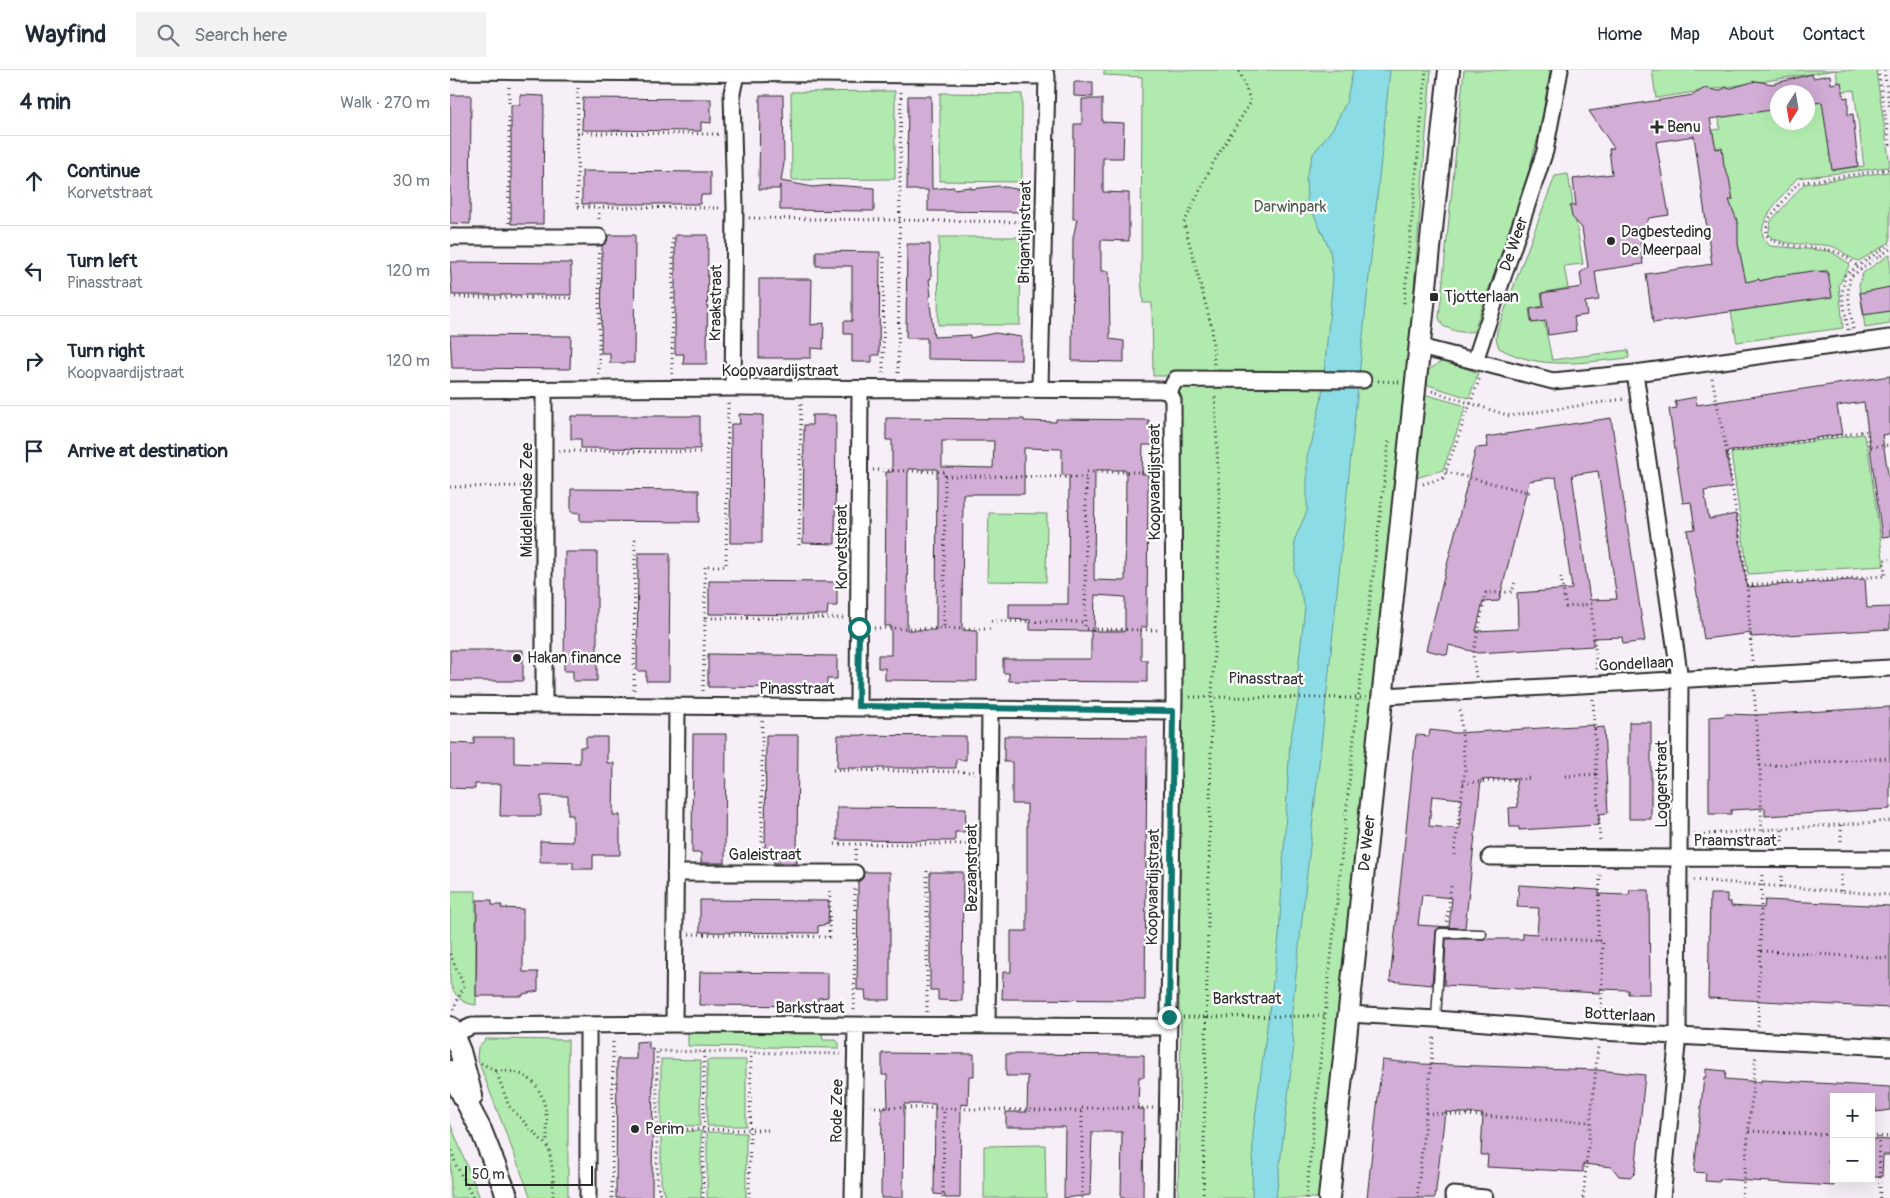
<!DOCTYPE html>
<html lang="en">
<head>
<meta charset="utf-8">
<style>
  :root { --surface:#fff; --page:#f2f2f3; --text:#1f2937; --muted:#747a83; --line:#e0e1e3 }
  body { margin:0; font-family:Pangolin,sans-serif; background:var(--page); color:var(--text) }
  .controls { position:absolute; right:15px; bottom:15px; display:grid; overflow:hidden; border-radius:0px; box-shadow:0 5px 20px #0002 }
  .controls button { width:45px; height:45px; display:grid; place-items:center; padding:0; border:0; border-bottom:1px solid var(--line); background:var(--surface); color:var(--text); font:25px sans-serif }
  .compass { position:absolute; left:1320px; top:15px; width:45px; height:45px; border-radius:50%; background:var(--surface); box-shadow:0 5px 20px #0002; rotate:191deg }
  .scale { position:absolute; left:15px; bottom:12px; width:128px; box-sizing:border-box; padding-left:5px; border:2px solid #2b2b2b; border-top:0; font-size:14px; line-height:18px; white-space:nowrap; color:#2b2b2b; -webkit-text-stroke:4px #fff; paint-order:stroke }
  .stop { position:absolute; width:15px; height:15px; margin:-11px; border:4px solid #0f766e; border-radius:50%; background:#fff }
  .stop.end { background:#0f766e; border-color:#fff; box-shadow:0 1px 5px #0008 }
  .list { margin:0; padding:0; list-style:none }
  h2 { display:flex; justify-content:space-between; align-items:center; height:65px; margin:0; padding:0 20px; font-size:21px }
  h2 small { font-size:16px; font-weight:400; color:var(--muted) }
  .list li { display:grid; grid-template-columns:32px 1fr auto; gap:15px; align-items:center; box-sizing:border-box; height:90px; padding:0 20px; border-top:1px solid var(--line) }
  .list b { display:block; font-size:19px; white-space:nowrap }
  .list p { margin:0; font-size:16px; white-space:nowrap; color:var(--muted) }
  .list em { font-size:16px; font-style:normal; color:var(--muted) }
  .icon { flex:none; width:28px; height:28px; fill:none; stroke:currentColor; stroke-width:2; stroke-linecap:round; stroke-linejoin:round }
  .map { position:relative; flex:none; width:1440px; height:1128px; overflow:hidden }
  header { display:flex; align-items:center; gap:30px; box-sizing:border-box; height:70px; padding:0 25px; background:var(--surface); border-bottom:1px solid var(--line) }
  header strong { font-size:24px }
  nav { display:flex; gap:28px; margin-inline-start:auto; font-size:18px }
  .search { width:350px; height:45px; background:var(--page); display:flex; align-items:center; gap:12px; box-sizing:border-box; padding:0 18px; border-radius:0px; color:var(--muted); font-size:19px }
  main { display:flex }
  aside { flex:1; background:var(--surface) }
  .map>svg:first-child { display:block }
</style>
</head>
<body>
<header>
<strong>Wayfind</strong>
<div class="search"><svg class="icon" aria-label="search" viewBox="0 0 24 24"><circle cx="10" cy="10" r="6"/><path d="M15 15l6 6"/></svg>Search here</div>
<nav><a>Home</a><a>Map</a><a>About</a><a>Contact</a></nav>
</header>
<main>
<aside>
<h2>4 min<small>Walk · 270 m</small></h2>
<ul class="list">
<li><svg class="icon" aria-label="ahead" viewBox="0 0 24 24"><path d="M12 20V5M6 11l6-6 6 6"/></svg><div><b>Continue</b><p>Korvetstraat</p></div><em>30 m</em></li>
<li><svg class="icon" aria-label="left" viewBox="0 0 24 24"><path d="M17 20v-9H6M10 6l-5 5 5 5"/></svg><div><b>Turn left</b><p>Pinasstraat</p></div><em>120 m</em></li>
<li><svg class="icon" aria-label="right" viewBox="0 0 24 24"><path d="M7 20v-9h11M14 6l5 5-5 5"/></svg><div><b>Turn right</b><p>Koopvaardijstraat</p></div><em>120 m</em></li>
<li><svg class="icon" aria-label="arrive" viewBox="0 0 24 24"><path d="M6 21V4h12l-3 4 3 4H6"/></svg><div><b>Arrive at destination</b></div></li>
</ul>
</aside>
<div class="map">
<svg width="1440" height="1128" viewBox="0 0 1440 1128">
  <rect width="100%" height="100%" fill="#f6eff7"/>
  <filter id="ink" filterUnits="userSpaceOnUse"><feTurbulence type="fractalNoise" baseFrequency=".02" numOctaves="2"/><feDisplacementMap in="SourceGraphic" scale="10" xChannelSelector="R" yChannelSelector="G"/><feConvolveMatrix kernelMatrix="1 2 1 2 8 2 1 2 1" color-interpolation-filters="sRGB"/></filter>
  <g filter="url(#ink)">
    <path fill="#b0eaae" stroke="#6e8a6c" d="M654,0H981L956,321L872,1128H728L731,953L729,941L732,616L729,312L724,306H703L702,233H693L691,207L692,7L654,5Z
      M1014,0H1100C1090,89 1053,176 1024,261C1012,264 1004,261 993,256L989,248Z
      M1202,0H1386L1206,28Z
      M1386,0H1426L1440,95L1438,97L1347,108C1337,121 1308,149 1313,166C1314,170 1318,173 1320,176L1380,181L1400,194L1389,215L1393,258L1287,272L1281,242L1381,225L1377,200L1290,214L1269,77L1264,78L1263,60L1270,59L1269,47L1327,38L1328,52H1358V34L1376,31L1386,100L1414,96L1404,20L1389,22Z
      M445,21V109L342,110L341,22Z
      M490,23L572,24V112L490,111Z
      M1438,102L1440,103V172L1409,191C1398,189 1392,179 1381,176C1360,172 1336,178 1318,165L1321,151L1354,114Z
      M1118,104L1133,194L1114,196L1118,218L1091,223L1093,236L1079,239L1081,253L1094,251L1102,290L1178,280L1179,288C1134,292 1090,301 1049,278L1046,269L1047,261L1105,106Z
      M489,167H571L570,255H488Z
      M1440,184V254L1415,258L1409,215L1413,203Z
      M994,290L1028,303L1019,328L975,314L977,301Z
      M974,324L1016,336L993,400L966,408Z
      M1413,364L1418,378L1434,496L1298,504L1281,383Z
      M539,443L597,444L596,512L537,511Z
      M0,821H26V935C12,934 5,926 0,913Z
      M238,963H372L373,970H386L389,973V978L238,976Z
      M36,969L118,970V1128H81L27,988L28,977Z
      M211,989L251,990L250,1056L211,1055Z
      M257,990H296V1056H257Z
      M0,1053L30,1128H1Z
      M251,1061V1128H217L211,1113V1062Z
      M257,1062L296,1063V1128H257Z
      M595,1075L596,1128H534V1076Z"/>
    <path fill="#8bdce5" stroke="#65959b" d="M903,0H940L877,621L841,950L844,975L826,1128H802L803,1063L829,866L840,672L850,621L847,608L855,537L844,502L846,488L844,471L857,441V386L862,372L872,325L883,207L880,180L857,130L856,108L863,84L883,58L896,33Z"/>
    <path fill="#d2add6" stroke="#2b2b2b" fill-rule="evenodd" d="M1362,4L1363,8L1380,5L1381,14L1391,12L1394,28L1398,27V45L1403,44L1408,96L1382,100L1372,32L1358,34V22H1328V39L1260,49L1266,79L1272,78L1274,96L1279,108L1283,130H1279L1288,153V174L1296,212L1309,209L1310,211L1328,206L1362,201L1378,202L1382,227L1203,253L1196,204L1262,194L1244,66L1206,72L1219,145L1199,148L1190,168L1193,194L1145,201L1149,230L1135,232L1137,245L1124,247L1126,261L1098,265L1096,251L1082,253L1080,239L1094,237L1092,223L1132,217L1130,203L1138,197L1132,158L1122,147L1120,136L1126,135L1123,109L1162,104L1159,79L1164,78L1139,41L1243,25L1255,18L1269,21L1277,17L1278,19L1306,11L1322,14Z
      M624,12H643V27L624,26Z
      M0,25H21L20,154L0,153Z
      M70,25L94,26L93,154H61V35H70Z
      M310,25H333L334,93L331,111L363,117L383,115L424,118V141L330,140V115L329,119H309Z
      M458,26H481L482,119L504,117V119L521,117V119L548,116L572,120V142L478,141V120H457Z
      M133,28L261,29V53L251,52V61L132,60Z
      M632,29H652V52L674,53L673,88H653V122L679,123V171L651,170V201H659L660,269L674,271V292L622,291L623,168L627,149H623L624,54H632Z
      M132,101L260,102V125H251L250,134H132Z
      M158,165H185L184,293H160V283H151L152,176L157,171Z
      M225,165H258L257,294H233L234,284H225Z
      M457,174H480L481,209H479L481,226H479L484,267L520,265V268L545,263L571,267V290L477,289V268H456Z
      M366,181L430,182L429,285H422V292H402V264H394V251H402V196H366Z
      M0,192L121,193V225H2Z
      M309,209H362L361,255L374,253L373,279L361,278V288H309Z
      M1440,217V241L1414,245L1410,223Z
      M0,265L121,266L120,299L2,298Z
      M1440,306V364L1432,365L1440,417V466L1432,467L1414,332L1387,336L1392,364L1276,382L1282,417L1254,421L1259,449L1286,444L1297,517L1415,509L1417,538L1440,537V559L1301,567V563L1254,569L1237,460L1245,459L1241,432L1233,433L1219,339L1227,338L1225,331L1246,327L1247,335Z
      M289,344L313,345L312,473H280L281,354H290Z
      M362,345H386L385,474L353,473L354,355H362Z
      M121,346H250V379L131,378V369H121Z
      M436,348L574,349V351L606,352V349L699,350L698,359H705V375H693L692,404H698L697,557H691V590H697V612L559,611V603H553V589H641V561H675V527L645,525L644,561L580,560V550L559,549V534H618L619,405H612V379L574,378V424H513L512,560L527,561V611L435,610V598H428V585H441V556H435L436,402H442V370H436ZM492,371H544L543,398L492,397ZM458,399H487L486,560H457ZM645,400H676L675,511L644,510Z
      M1161,348L1195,571L1173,574L1172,567L1143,568V576L1028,583L999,575L997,585L976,580L1026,378L1038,377L1036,367ZM1148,401L1167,529L1140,530L1122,405ZM1106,407L1122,519L1067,523L1068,559L1026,561L1033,532L1049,531L1079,411Z
      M121,419L249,420V452L130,451V443L121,442Z
      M115,482H147V611H123V601H114Z
      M188,483H220L219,611H196V601H187Z
      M259,511L387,512V536H378L377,545L259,544Z
      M0,580H73V611H0Z
      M258,584L387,586V609H377V618L258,617Z
      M1440,637V739L1315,746V738L1281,740V744H1259V647L1273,646L1276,644L1306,645Z
      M1179,652H1201V749H1179Z
      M1143,655L1144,658L1154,657L1158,743L1149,744V755L1069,760V757H1060L1059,738L1068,737L1066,708L1031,710L1015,858L991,857L986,860L982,915L940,911L966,665L979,666L980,660L1006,663ZM982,726L1012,729L1009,759L979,756ZM972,825L1002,828L999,857L968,855Z
      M243,664H276L275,793H251V783H242Z
      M316,665H348L347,793H324V783H315Z
      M388,665L516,666V690L506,689V698H387Z
      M554,666L697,667L695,930L552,929L553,902H561V861H577V734H562V692H554Z
      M24,667H64V693L91,694V692L130,693V677H136V667H157V693H164L163,745H170V785H143V799H123V792H90V771L123,772V745H118V726H91V746H50L51,714H25V719L0,718V673L24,674Z
      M387,737L516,738L515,762H505V771L387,770Z
      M414,802H440V930H416L415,920H407L408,812L413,808Z
      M480,802H513L512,931L488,930V920H480Z
      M1069,815L1149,820V824L1179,825L1180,820H1199L1200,924H1178V920L1150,919V923L994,915L996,869H1073V863L1087,864L1089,838L1067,837Z
      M1260,824H1277V832H1281V836L1314,838L1315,830L1440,836V938L1258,928Z
      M27,830H42V835H52L51,838L73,839V902H88V921L73,924V926H26Z
      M250,830L379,831L378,854L368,856V863L250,862Z
      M250,902L378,903V927L368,928V936L249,935Z
      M199,971V979H203L202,1128H166L167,989H186V972Z
      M432,983L524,984V1006H519L518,1035L511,1034L510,1128H495V1125L484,1124L485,1034H454L453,1128H431L432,1038H438L437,1005H432Z
      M556,984L694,985V1007H689L688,1039H694L693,1128H671L672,1062H642L640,1125L614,1128L615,1057H556V1042H577L578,1006H556Z
      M932,990L971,994L1148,1000L1195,1005L1185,1103L1181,1107L1169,1106L1162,1097L1133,1094V1102L1037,1097L1038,1085H1031L1033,1044L995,1042L985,1128H917Z
      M1256,999L1276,1001L1275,1009L1311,1012V1010L1440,1017V1040L1426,1042V1038L1421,1037V1027H1384V1062H1380L1378,1093L1384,1094V1116L1269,1109V1112L1255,1111L1256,1103L1244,1102L1254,1007H1256Z
      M1421,1069L1440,1070V1085H1433L1432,1107H1421Z"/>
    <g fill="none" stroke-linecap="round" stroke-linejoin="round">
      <defs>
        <path id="lane" d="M986,949L991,863L1032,864"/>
        <path id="street" d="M0,1L597,6L590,318
          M0,167H149
          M970,277L1103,311L1185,303L1440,268
          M1025,291L1095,81L1110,0
          M1185,303L1230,609L1228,965L1212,1128
          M283,318L285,138L282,23L286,4
          M0,320L283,318L711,320L719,322L723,330L724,628L716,1128
          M719,322L726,309L913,310
          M934,626L1440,598
          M94,633V320
          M0,634L723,641
          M408,636L410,319
          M1040,787L1440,789
          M225,803H405
          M898,944L986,949L1150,962L1440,977
          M224,954L227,637
          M537,956L540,640
          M0,966L22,956L224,954L719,957
          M1003,1125L1035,1128
          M138,1128V956
          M403,1128L406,956"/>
        <path id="secondary" d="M0,957L10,981L22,1026
          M0,1001L31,1060L58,1128
          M879,1128L999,0"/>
      </defs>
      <use href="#lane" stroke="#2b2b2b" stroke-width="11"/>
      <use href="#street" stroke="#2b2b2b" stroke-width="19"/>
      <use href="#secondary" stroke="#2b2b2b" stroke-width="24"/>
      <path stroke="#2b2b2b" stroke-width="3" stroke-dasharray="1 4" stroke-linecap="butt" d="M1428,0L1440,75
        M1434,0L1440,40
        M128,18L127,137L271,138
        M127,63L269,64
        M149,138V152
        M299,148L580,152
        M59,153V17
        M1406,195C1398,188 1390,182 1379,180C1357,175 1333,180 1316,165L1318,150L1348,113L1440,99
        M0,227L125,228
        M954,233L976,0
        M1403,259L1398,224L1400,207L1440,179
        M1398,260L1392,224L1395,205L1440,174
        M764,294L762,258L734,153L763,93L801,32L789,0
        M433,303L434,183
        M448,303L451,19
        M149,304V181
        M222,304L223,165
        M1262,308L1277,383L1297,515L1302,591
        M928,311L950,312
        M982,321L1060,346L1173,329
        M109,381L254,382
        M1277,383L1417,361L1419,377L1440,375
        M423,400L495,402L494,558
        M708,402H636L635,552V559L710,560
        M996,402L1082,423
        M495,406L636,407
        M973,414L993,408L1030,307
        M0,417L79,416
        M349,475L351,333
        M1111,507L1116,537L1141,534L1147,601
        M1297,515L1435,506L1434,490L1440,489
        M255,548V496H276L278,332
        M541,551L635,552
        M424,558L541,559
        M1026,607L1023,585L1036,523L1062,522L1065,512
        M184,620L185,466
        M1304,620L1310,696L1312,773
        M253,621L255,548H395
        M740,627L916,628
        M1143,629L1150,773
        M312,651V790
        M1310,696L1438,688
        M383,700L524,702
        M1115,706L1148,704
        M1013,713L1081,708
        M1391,755V773
        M1332,760V774
        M1244,765L1440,751
        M385,774H524
        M1004,785L1015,701L1010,637
        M405,790L406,775
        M1244,810L1440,825
        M1331,817L1332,803
        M1391,821V805
        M997,852L1001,815
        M239,864L379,867L380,819
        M1090,868L1153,871L1151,948
        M1148,871L1150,802
        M1311,881L1437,888
        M0,884L14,916L3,940
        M404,940L405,818
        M477,942V800
        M733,947L875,946
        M1308,956L1312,802
        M31,993L46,1001L59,1036L99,1078L103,1103V1128
        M46,1001C94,998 98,1036 97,1074
        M420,1037L632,1041
        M976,1043L1139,1052
        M207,1059L320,1060
        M1299,1061L1384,1065
        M1421,1066L1440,1067
        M1429,1067L1430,1128
        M0,1076L6,1095L23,1128
        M162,1128L163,969
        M211,1128L207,1113V981L391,984
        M253,1128L254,981
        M299,1128L301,982
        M493,1128L494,1038
        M632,1128V1038H704
        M753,1128L762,626L770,453L765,325
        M856,1128L908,629L939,371
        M967,1128L984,964
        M1133,1128L1148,977
        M1292,1128L1306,984"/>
      <use href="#lane" stroke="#fff" stroke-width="8"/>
      <use href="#street" stroke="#fff" stroke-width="15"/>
      <use href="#secondary" stroke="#fff" stroke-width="20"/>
    </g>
  </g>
  <g fill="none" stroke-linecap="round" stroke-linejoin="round" filter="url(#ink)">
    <path stroke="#0f766e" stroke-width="6" d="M409,558L408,636L723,641L719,947"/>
  </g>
  <g fill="#2b2b2b" stroke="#fff" stroke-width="2">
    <path d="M1204.5 49.5h5v5h5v5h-5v5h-5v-5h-5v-5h5z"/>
    <circle cx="1161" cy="171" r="5"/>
    <rect x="979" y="222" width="10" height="10" rx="2.5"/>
    <circle cx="67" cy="588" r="5"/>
    <circle cx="185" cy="1059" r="5"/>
  </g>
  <g text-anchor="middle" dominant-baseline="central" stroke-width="4.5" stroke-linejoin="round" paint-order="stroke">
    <g font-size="16" fill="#2b2b2b" stroke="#fff" text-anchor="start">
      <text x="1217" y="57">Benu</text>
      <text x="1171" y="162">Dagbesteding<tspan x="1171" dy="18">De Meerpaal</tspan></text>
      <text x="994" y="227">Tjotterlaan</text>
      <text x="77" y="588">Hakan finance</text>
      <text x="195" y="1059">Perim</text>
    </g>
    <g font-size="16" fill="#4c5b4c" stroke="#fff">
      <text x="840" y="137">Darwinpark</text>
    </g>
    <g font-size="16" fill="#2b2b2b" stroke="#fff">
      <text transform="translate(575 162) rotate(-89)">Brigantijnstraat</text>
      <text transform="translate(1064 174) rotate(-71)">De Weer</text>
      <text transform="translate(266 233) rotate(-89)">Kraakstraat</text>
      <text x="330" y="301">Koopvaardijstraat</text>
      <text transform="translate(705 412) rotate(-90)">Koopvaardijstraat</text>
      <text transform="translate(77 430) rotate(-90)">Middellandse Zee</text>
      <text transform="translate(392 477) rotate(-90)">Korvetstraat</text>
      <text transform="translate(1186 594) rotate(-3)">Gondellaan</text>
      <text transform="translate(816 609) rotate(1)">Pinasstraat</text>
      <text x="347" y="619">Pinasstraat</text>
      <text transform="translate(1212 714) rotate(-90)">Loggerstraat</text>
      <text x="1285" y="771">Praamstraat</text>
      <text transform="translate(917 773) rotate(-84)">De Weer</text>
      <text x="315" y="785">Galeistraat</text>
      <text transform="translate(522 798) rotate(-90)">Bezaanstraat</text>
      <text transform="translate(703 817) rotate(-89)">Koopvaardijstraat</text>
      <text x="797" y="929">Barkstraat</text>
      <text x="360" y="938">Barkstraat</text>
      <text transform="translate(1170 945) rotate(3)">Botterlaan</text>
      <text transform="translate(387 1041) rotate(-89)">Rode Zee</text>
    </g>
  </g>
</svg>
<div class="controls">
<button>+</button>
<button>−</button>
</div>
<svg class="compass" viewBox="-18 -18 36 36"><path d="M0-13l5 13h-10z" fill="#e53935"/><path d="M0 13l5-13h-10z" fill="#747a83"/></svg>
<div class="scale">50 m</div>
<div class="stop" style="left:409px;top:558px"></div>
<div class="stop end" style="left:719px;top:947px"></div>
</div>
</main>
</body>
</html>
